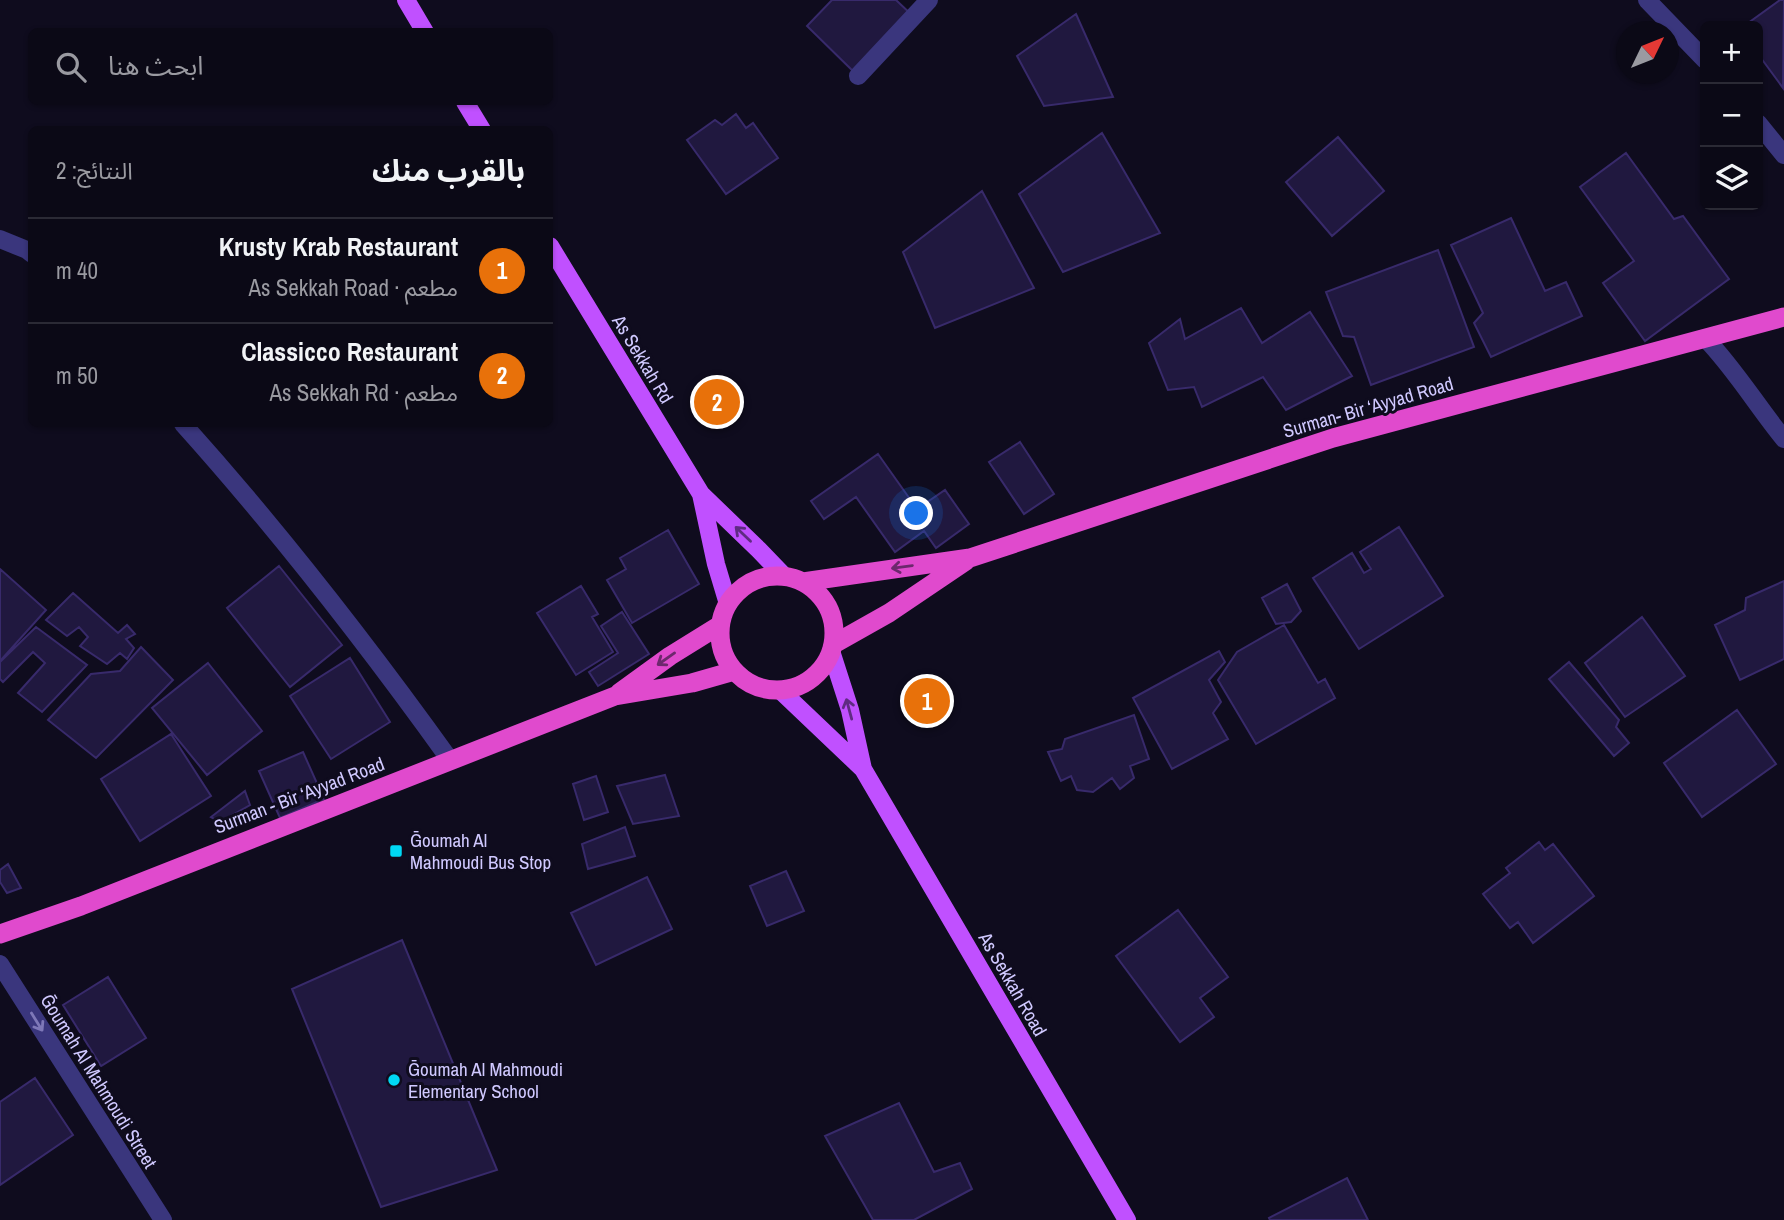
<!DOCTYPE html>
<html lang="ar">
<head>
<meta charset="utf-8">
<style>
  :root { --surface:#0b0916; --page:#191723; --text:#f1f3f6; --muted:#9a9aa1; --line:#2b2a35; --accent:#00d8f4 }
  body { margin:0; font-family:"Archivo Narrow","Noto Sans Arabic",sans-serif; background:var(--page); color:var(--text); direction:rtl }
  .controls { position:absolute; right:21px; top:21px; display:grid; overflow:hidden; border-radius:10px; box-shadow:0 2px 5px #0004 }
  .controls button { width:63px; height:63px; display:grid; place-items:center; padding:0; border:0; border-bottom:2px solid var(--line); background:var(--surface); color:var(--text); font:35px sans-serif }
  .compass { position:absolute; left:1616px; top:21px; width:63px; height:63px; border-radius:50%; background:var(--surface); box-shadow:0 2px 5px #0004; rotate:47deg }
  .you { position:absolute; left:917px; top:514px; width:24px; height:24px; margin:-18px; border:5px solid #fff; border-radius:50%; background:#1a73e8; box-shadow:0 0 0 10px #1a73e833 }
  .badge { display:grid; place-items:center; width:46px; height:46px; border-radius:50%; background:var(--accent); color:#fff; font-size:23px; font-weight:700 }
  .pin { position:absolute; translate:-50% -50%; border:4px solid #fff; box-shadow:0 2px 7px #0006 }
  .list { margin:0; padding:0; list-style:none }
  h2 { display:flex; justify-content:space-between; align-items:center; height:91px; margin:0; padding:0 28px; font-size:30px }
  h2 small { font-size:23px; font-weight:400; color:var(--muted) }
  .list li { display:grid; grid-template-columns:46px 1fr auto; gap:21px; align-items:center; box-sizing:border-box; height:105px; padding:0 28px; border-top:2px solid var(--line) }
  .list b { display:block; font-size:26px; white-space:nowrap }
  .list p { margin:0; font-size:23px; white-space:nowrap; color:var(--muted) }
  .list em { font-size:23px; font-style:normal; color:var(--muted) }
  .icon { flex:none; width:38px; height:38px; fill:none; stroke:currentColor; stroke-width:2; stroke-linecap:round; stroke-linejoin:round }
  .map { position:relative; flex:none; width:1784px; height:1220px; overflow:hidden; direction:ltr }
  .search { position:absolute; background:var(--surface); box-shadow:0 2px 5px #0004; left:28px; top:28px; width:525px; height:77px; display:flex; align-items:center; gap:18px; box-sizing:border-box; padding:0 24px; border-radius:10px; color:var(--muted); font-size:26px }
  .panel { position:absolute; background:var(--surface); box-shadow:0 2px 5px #0004; left:28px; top:126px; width:525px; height:301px; border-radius:10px; direction:rtl }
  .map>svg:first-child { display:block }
</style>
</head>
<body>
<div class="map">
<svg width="1784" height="1220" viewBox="0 0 1784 1220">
  <rect width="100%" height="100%" fill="#0f0c1e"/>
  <path fill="#20183f" stroke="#382a6b" stroke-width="2" d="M832,0H896L914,17L858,76L807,26Z
    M1780,0H1784L1783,88L1758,54V26H1744Z
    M1076,14L1113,97L1044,106L1017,56Z
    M736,114L746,128L753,123L778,158L726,194L687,140L715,120L722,125Z
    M1102,133L1160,233L1063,272L1019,194Z
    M1338,137L1384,191L1332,236L1286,182Z
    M1626,153L1674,219L1683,216L1729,279L1645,341L1603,283L1634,261L1580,187Z
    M982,191L1034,288L935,328L903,252Z
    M1511,218L1545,291L1566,282L1582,316L1491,357L1474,323L1483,313L1451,245Z
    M1438,250L1474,347L1371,385L1354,337L1343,336L1326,292Z
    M1241,308L1262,343L1310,312L1352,376L1286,410L1263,377L1202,407L1194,387L1168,390L1149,343L1180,319L1185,339Z
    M1020,442L1054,494L1024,514L989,462Z
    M878,454L917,509L945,490L969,524L936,548L924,531L895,552L856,497L824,519L811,501Z
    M1399,527L1443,596L1359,649L1313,578L1352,553L1364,573L1371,569L1360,552Z
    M668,530L699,584L632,623L607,580L626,569L620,558Z
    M279,566L342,645L290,687L227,608Z
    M0,569L46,610L0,661Z
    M1784,581V659L1740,680L1715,625L1745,610L1746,598Z
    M1287,584L1301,611L1291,622L1276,624L1262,598Z
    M581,586L598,614L592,617L613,652L576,675L537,613Z
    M73,593L118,633L127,625L135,634L126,639L134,648L127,659L120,653L107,664L80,646L88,637L79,627L67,636L46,620Z
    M622,612L649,654L598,686L589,672L618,653L601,626Z
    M1642,617L1685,676L1625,717L1585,663Z
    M1284,625L1318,683L1325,679L1335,698L1256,744L1218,680L1237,652Z
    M36,627L87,665L42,712L18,693L45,663L33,652L3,682L0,679V662Z
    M141,647L173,680L96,758L48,720L91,674L120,671Z
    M1219,651L1225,662L1209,680L1221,702L1213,713L1228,739L1172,769L1133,698Z
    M350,658L390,722L331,759L290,696Z
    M1569,662L1619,720L1616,727L1629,743L1614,756L1549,679Z
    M208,663L262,731L207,775L152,708Z
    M1737,710L1776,764L1702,817L1664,763Z
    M1134,715L1149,759L1130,766L1134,778L1120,789L1112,778L1093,792L1077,790L1071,776L1061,781L1048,752L1062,749L1065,739Z
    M171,734L211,796L140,841L101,779Z
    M303,752L324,799L280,818L259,771Z
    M665,775L679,816L633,824L617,786Z
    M596,776L608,812L584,820L573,784Z
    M245,791L250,805L220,822L211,817Z
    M625,827L635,856L588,869L582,844Z
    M1539,842L1545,850L1553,844L1594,896L1533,943L1518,922L1510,928L1483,894L1510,873L1506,868Z
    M8,864L21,888L7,893L0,882V870Z
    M786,871L804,911L767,926L750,886Z
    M647,877L672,929L596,965L571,913Z
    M1178,910L1228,977L1200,998L1214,1017L1180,1042L1116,956Z
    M402,940L497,1170L381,1207L292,989Z
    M108,977L146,1038L101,1066L63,1005Z
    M35,1078L73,1135L0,1185V1102Z
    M899,1103L934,1172L960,1163L972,1189L914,1220H873L825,1136Z
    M1347,1178L1368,1220H1270L1269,1218Z"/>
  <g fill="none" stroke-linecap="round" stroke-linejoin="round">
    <path stroke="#3a367d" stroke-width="18" d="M1647,0L1705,60
      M858,76L929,0
      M1758,123L1784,155
      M0,239L27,250L32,254
      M1705,338C1735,369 1757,406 1784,439
      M183,424C279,531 366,643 450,760
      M0,964L163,1220"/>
    <path stroke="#c050ff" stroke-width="18" d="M406,0L425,32
      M465,102L482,130
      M550,246L701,494L759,550L784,576
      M701,494L716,564L728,604
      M831,651L850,710L863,769L1127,1220
      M781,691L863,769"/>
    <path stroke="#e04acd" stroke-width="19" d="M720 633a57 57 0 1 1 114 0a57 57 0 1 1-114 0Z
      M803,582L970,558L1333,438L1784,317
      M834,644L889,613L966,561
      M619,693L670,656L720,625
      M0,934L81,906L615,696L692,683L734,671"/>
  </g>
  <defs><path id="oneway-shaft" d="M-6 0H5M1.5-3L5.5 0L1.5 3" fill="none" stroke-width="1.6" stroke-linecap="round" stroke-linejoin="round" transform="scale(1.75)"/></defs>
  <g stroke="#5f2b83">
    <use href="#oneway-shaft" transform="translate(743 534) rotate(-136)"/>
    <use href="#oneway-shaft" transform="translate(849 709) rotate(-105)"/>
  </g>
  <g stroke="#6d286d">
    <use href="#oneway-shaft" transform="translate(902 567) rotate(172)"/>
    <use href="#oneway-shaft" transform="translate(666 659) rotate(145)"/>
  </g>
  <use stroke="#7e78b8" href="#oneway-shaft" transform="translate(37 1022) rotate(58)"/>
  <g fill="#00d8f4" stroke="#0f0c1e" stroke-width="2.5">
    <rect x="389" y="844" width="14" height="14" rx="3.5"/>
    <circle cx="394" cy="1080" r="7"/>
  </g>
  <g text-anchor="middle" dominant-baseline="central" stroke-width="6" stroke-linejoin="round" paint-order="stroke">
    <g font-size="19" fill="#d0c9ff" stroke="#0f0c1e">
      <text transform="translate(643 359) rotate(59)">As Sekkah Rd</text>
      <text transform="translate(1368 407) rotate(-16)">Surman- Bir ‘Ayyad Road</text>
      <text transform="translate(299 795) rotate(-21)">Surman - Bir ‘Ayyad Road</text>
      <text transform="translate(1013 984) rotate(60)">As Sekkah Road</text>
      <text transform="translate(99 1081) rotate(58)">Ḡoumah Al Mahmoudi Street</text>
    </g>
    <g font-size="19" fill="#d0c9ff" stroke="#0f0c1e" text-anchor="start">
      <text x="410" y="840">Ḡoumah Al<tspan x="410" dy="22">Mahmoudi Bus Stop</tspan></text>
      <text x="408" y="1069">Ḡoumah Al Mahmoudi<tspan x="408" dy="22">Elementary School</tspan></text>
    </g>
  </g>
</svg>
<div class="controls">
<button>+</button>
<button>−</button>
<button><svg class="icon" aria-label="layers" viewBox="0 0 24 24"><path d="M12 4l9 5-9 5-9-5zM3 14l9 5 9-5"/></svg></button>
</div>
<svg class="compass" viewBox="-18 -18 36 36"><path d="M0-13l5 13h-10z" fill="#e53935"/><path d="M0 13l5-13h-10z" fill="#9a9aa1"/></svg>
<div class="you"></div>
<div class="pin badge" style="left:927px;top:701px;background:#e8710a">1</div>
<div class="pin badge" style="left:717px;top:402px;background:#e8710a">2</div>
<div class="search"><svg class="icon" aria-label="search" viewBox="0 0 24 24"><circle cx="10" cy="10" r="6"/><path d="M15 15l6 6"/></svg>ابحث هنا</div>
<section class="panel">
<h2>بالقرب منك<small>النتائج: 2</small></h2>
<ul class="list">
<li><span class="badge" style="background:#e8710a">1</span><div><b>Krusty Krab Restaurant</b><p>مطعم · As Sekkah Road</p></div><em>40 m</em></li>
<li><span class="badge" style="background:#e8710a">2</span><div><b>Classicco Restaurant</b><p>مطعم · As Sekkah Rd</p></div><em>50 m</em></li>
</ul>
</section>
</div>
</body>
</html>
